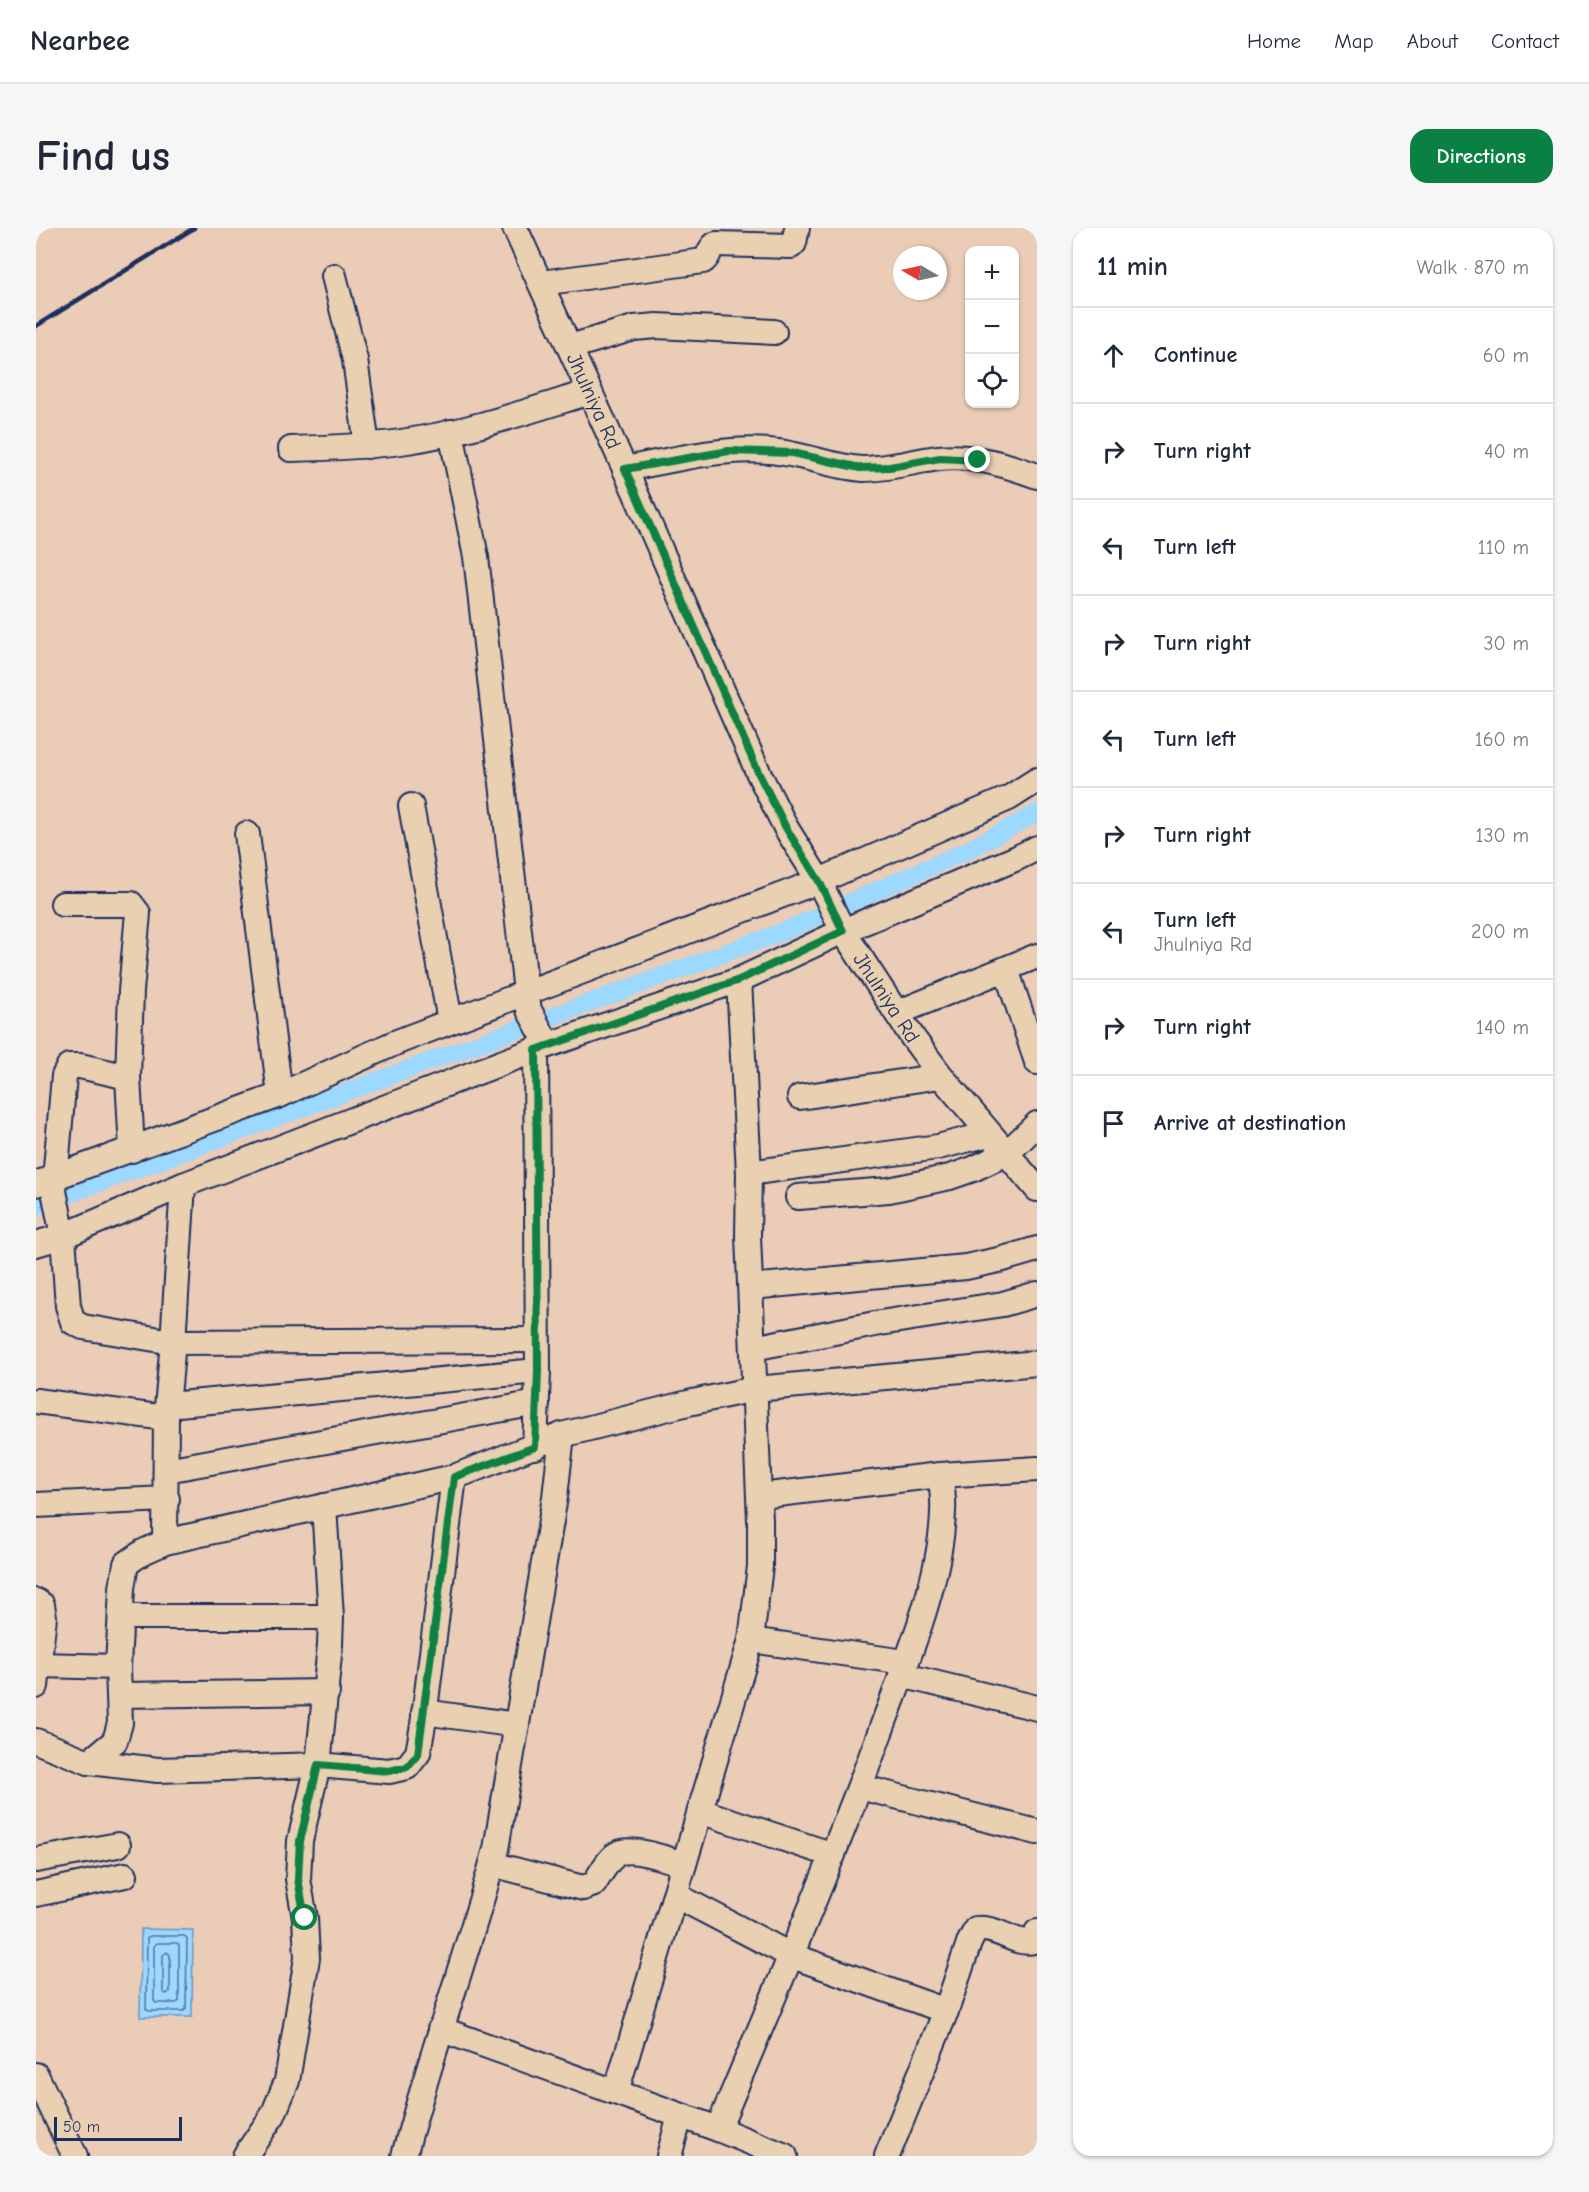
<!DOCTYPE html>
<html lang="en">
<head>
<meta charset="utf-8">
<style>
  :root { --surface:#fff; --page:#f6f6f7; --text:#1f2937; --muted:#747a83; --line:#e0e1e3; --accent:#0b8043 }
  body { margin:0; font-family:"Comic Neue",sans-serif; background:var(--page); color:var(--text) }
  .controls { position:absolute; right:18px; top:18px; display:grid; overflow:hidden; border-radius:12px; box-shadow:0 2px 4px #0004 }
  .controls button { width:54px; height:54px; display:grid; place-items:center; padding:0; border:0; border-bottom:2px solid var(--line); background:var(--surface); color:var(--text); font:30px sans-serif }
  .compass { position:absolute; left:857px; top:18px; width:54px; height:54px; border-radius:50%; background:var(--surface); box-shadow:0 2px 4px #0004; rotate:279deg }
  .scale { position:absolute; left:18px; bottom:15px; width:128px; box-sizing:border-box; padding-left:6px; border:3px solid #1b2f5e; border-top:0; font-size:16px; line-height:21px; white-space:nowrap; color:#1b2f5e; -webkit-text-stroke:4px #e9d0b1; paint-order:stroke }
  .stop { position:absolute; width:18px; height:18px; margin:-14px; border:4px solid #0b8043; border-radius:50%; background:#fff }
  .stop.end { background:#0b8043; border-color:#fff; box-shadow:0 2px 6px #0008 }
  .list { margin:0; padding:0; list-style:none }
  h2 { display:flex; justify-content:space-between; align-items:center; height:78px; margin:0; padding:0 24px; font-size:26px }
  h2 small { font-size:20px; font-weight:400; color:var(--muted) }
  .list li { display:grid; grid-template-columns:39px 1fr auto; gap:18px; align-items:center; box-sizing:border-box; height:96px; padding:0 24px; border-top:2px solid var(--line) }
  .list b { display:block; font-size:22px; white-space:nowrap }
  .list p { margin:0; font-size:20px; white-space:nowrap; color:var(--muted) }
  .list em { font-size:20px; font-style:normal; color:var(--muted) }
  .icon { flex:none; width:33px; height:33px; fill:none; stroke:currentColor; stroke-width:2; stroke-linecap:round; stroke-linejoin:round }
  .map { position:relative; flex:none; width:1001px; height:1928px; overflow:hidden; border-radius:18px }
  header { display:flex; align-items:center; gap:36px; box-sizing:border-box; height:84px; padding:0 30px; background:var(--surface); border-bottom:2px solid var(--line) }
  header strong { font-size:28px }
  nav { display:flex; gap:33px; margin-inline-start:auto; font-size:21px }
  .intro { display:flex; align-items:center; justify-content:space-between; box-sizing:border-box; height:144px; padding:0 36px }
  h1 { margin:0; font-size:42px }
  .button { padding:15px 27px; border-radius:18px; background:var(--accent); color:#fff; font-size:21px; font-weight:700 }
  main { display:flex; gap:36px; padding:0 36px }
  aside { flex:1; background:var(--surface); border-radius:18px; box-shadow:0 2px 4px #0004 }
  .map>svg:first-child { display:block }
</style>
</head>
<body>
<header>
<strong>Nearbee</strong>
<nav><a>Home</a><a>Map</a><a>About</a><a>Contact</a></nav>
</header>
<div class="intro"><h1>Find us</h1><a class="button">Directions</a></div>
<main>
<div class="map">
<svg width="1001" height="1928" viewBox="0 0 1001 1928">
  <rect width="100%" height="100%" fill="#ebccb7"/>
  <filter id="ink" filterUnits="userSpaceOnUse"><feTurbulence type="fractalNoise" baseFrequency=".0167" numOctaves="2"/><feDisplacementMap in="SourceGraphic" scale="12" xChannelSelector="R" yChannelSelector="G"/><feConvolveMatrix kernelMatrix="1 2 1 2 8 2 1 2 1" color-interpolation-filters="sRGB"/></filter>
  <g filter="url(#ink)">
    <path fill="#9dd8fe" stroke="#6994be" stroke-width="1.5" d="M105,1701L157,1702L156,1789H104Z"/>
    <g fill="none" stroke-linecap="round" stroke-linejoin="round">
      <path stroke="#4f739e" stroke-width="1.5" d="M114,1708H148L151,1710L150,1780L148,1783H113L110,1781L111,1710Z
        M121,1715H141L143,1717V1773L140,1775H120L118,1773V1718Z
        M131,1724L134,1727V1764L130,1766L127,1764V1727Z"/>
      <path stroke="#9dd8fe" stroke-width="18" d="M0,978L749,703L932,622L1001,585"/>
      <defs>
        <g id="minor">
          <path id="s1" d="M479,0L589,241L723,546L750,600L783,653L807,703L877,810L905,848L1001,961"/>
          <path d="M298,48L319,132L331,218"/>
          <path d="M505,55L667,33C674,29 673,19 680,16L755,18L758,15L761,0"/>
          <path d="M534,119L598,100L621,98L738,104"/>
          <path d="M415,204L440,329L490,764L493,782L512,817"/>
          <path d="M255,221C292,220 328,219 365,214C429,205 492,183 554,164"/>
          <path d="M589,241C637,232 685,219 733,223C765,225 795,239 827,241C853,241 878,233 903,230C935,226 972,237 1001,248"/>
          <path d="M375,578L414,793"/>
          <path d="M211,606L244,867"/>
          <path d="M27,676H95L102,685L95,763L92,849L96,922"/>
          <path d="M970,741L1001,834"/>
          <path d="M861,785L1001,728"/>
          <path d="M92,849L44,838H33L28,848L18,963L27,1008L32,1078L37,1094L47,1099L137,1114L501,1112"/>
          <path d="M764,869L905,848"/>
          <path d="M713,945L902,919L953,906"/>
          <path d="M0,956L244,867L361,814L783,653L973,570L1001,552"/>
          <path d="M762,969L853,962L914,949L937,941L971,925L1001,896"/>
          <path d="M0,1016L27,1008L147,957L512,817L703,752L807,703L981,630L1001,620"/>
          <path d="M715,1059L930,1039L967,1031L1001,1021"/>
          <path d="M717,1120L844,1095L967,1076L1001,1066"/>
          <path d="M0,1173L130,1190"/>
          <path d="M132,1177L502,1143"/>
          <path d="M499,1219L502,1143L500,822"/>
          <path d="M130,1242L501,1175"/>
          <path d="M724,1268L904,1247L1001,1241"/>
          <path d="M0,1277L131,1271"/>
          <path d="M129,1314L130,1190L137,1114L147,957"/>
          <path d="M0,1373L6,1377L8,1389L0,1458"/>
          <path d="M85,1389H295"/>
          <path d="M715,1412L869,1434"/>
          <path d="M3,1437L82,1439"/>
          <path d="M865,1447L1001,1480"/>
          <path d="M83,1467L291,1464"/>
          <path d="M388,1484L481,1497"/>
          <path d="M0,1513L53,1534L79,1513L84,1495L82,1439L86,1360L90,1336L107,1324L129,1314L418,1249L526,1207L652,1175L719,1161L1001,1135"/>
          <path d="M53,1534L122,1542L282,1537L353,1543L371,1539L382,1525L387,1497L418,1249"/>
          <path d="M824,1559L1001,1604"/>
          <path d="M664,1583L797,1627"/>
          <path d="M0,1632L82,1617"/>
          <path d="M456,1636L547,1660L558,1656C565,1646 573,1627 586,1624C601,1620 633,1632 648,1636"/>
          <path d="M0,1666L89,1647"/>
          <path d="M639,1667L754,1727L910,1783"/>
          <path d="M404,1801L682,1901L749,1928"/>
          <path d="M0,1847L39,1928"/>
          <path d="M580,1864L715,1412L724,1338V1293L712,1008L713,945L703,752"/>
          <path d="M682,1901C736,1771 793,1642 842,1510C867,1442 905,1356 907,1284C908,1272 906,1259 904,1247"/>
          <path d="M209,1928L237,1887L251,1853L271,1730L269,1690L262,1651L264,1613L282,1537L294,1417L295,1389L288,1278"/>
          <path d="M368,1928C395,1825 432,1724 460,1621L519,1269L526,1207"/>
          <path d="M633,1928L644,1888"/>
          <path d="M851,1928L910,1783L933,1715L940,1701C962,1698 979,1718 998,1713L1001,1704"/>
        </g>
      </defs>
      <use href="#minor" stroke="#1b2f5e" stroke-width="28"/>
      <use href="#minor" stroke="#e9d0b1" stroke-width="24"/>
      <path stroke="#1b2f5e" stroke-width="4.5" d="M0,98L158,0"/>
    </g>
  </g>
  <g fill="none" stroke-linecap="round" stroke-linejoin="round" filter="url(#ink)">
    <path stroke="#0b8043" stroke-width="8" d="M269,1690L262,1651L264,1613L282,1537L353,1543L371,1539L382,1526L418,1249L499,1219L502,1143L500,822L703,752L807,703L783,653L750,600L723,546L589,241L693,223L757,225L824,240L854,239L904,230L942,232"/>
  </g>
  <g text-anchor="middle" dominant-baseline="central" stroke-width="6" stroke-linejoin="round" paint-order="stroke">
    <g font-size="21" fill="#1b2f5e" stroke="#e9d0b1">
      <text stroke="none"><textPath href="#s1" startOffset="190">Jhulniya Rd</textPath></text>
      <text stroke="none"><textPath href="#s1" startOffset="856">Jhulniya Rd</textPath></text>
    </g>
  </g>
</svg>
<div class="controls">
<button>+</button>
<button>−</button>
<button><svg class="icon" aria-label="locate" viewBox="0 0 24 24"><circle cx="12" cy="12" r="6"/><path d="M12 2v4M12 18v4M2 12h4M18 12h4"/></svg></button>
</div>
<svg class="compass" viewBox="-18 -18 36 36"><path d="M0-13l5 13h-10z" fill="#e53935"/><path d="M0 13l5-13h-10z" fill="#747a83"/></svg>
<div class="scale">50 m</div>
<div class="stop" style="left:269px;top:1690px"></div>
<div class="stop end" style="left:942px;top:232px"></div>
</div>
<aside>
<h2>11 min<small>Walk · 870 m</small></h2>
<ul class="list">
<li><svg class="icon" aria-label="ahead" viewBox="0 0 24 24"><path d="M12 20V5M6 11l6-6 6 6"/></svg><div><b>Continue</b></div><em>60 m</em></li>
<li><svg class="icon" aria-label="right" viewBox="0 0 24 24"><path d="M7 20v-9h11M14 6l5 5-5 5"/></svg><div><b>Turn right</b></div><em>40 m</em></li>
<li><svg class="icon" aria-label="left" viewBox="0 0 24 24"><path d="M17 20v-9H6M10 6l-5 5 5 5"/></svg><div><b>Turn left</b></div><em>110 m</em></li>
<li><svg class="icon" aria-label="right" viewBox="0 0 24 24"><path d="M7 20v-9h11M14 6l5 5-5 5"/></svg><div><b>Turn right</b></div><em>30 m</em></li>
<li><svg class="icon" aria-label="left" viewBox="0 0 24 24"><path d="M17 20v-9H6M10 6l-5 5 5 5"/></svg><div><b>Turn left</b></div><em>160 m</em></li>
<li><svg class="icon" aria-label="right" viewBox="0 0 24 24"><path d="M7 20v-9h11M14 6l5 5-5 5"/></svg><div><b>Turn right</b></div><em>130 m</em></li>
<li><svg class="icon" aria-label="left" viewBox="0 0 24 24"><path d="M17 20v-9H6M10 6l-5 5 5 5"/></svg><div><b>Turn left</b><p>Jhulniya Rd</p></div><em>200 m</em></li>
<li><svg class="icon" aria-label="right" viewBox="0 0 24 24"><path d="M7 20v-9h11M14 6l5 5-5 5"/></svg><div><b>Turn right</b></div><em>140 m</em></li>
<li><svg class="icon" aria-label="arrive" viewBox="0 0 24 24"><path d="M6 21V4h12l-3 4 3 4H6"/></svg><div><b>Arrive at destination</b></div></li>
</ul>
</aside>
</main>
</body>
</html>
